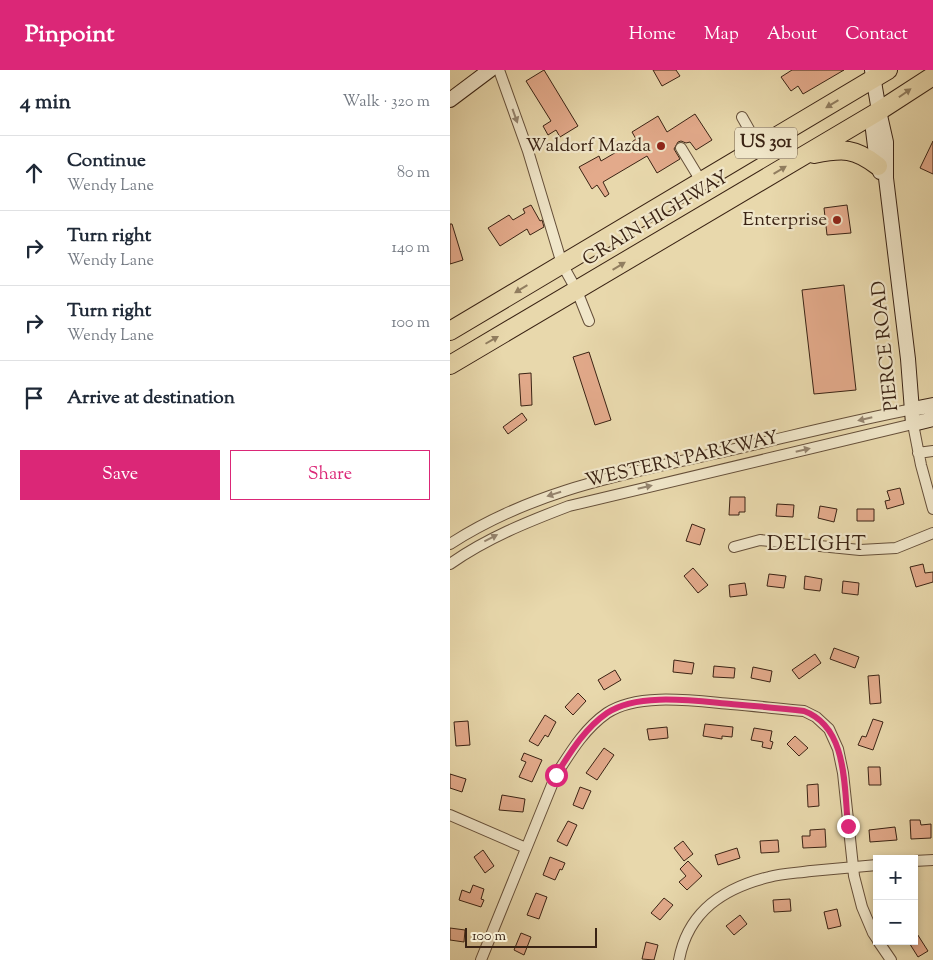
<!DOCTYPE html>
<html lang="en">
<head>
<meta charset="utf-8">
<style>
  :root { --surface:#fff; --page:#f6f6f7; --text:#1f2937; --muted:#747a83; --line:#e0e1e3; --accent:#db2777 }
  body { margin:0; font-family:"Sorts Mill Goudy",serif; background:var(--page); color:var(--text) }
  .controls { position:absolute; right:15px; bottom:15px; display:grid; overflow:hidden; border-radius:0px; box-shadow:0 2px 8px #0003 }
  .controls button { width:45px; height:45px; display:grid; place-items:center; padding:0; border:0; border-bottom:1px solid var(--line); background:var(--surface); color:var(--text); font:25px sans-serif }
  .scale { position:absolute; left:15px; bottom:12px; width:132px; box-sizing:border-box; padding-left:5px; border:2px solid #3a2314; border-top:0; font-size:14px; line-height:18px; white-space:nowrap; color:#3a2314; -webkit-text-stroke:4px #f0e6c9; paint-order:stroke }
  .stop { position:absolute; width:15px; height:15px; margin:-11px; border:4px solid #db2777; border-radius:50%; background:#fff }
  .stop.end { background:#db2777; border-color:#fff; box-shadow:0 1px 5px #0008 }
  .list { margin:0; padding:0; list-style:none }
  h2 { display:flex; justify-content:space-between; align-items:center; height:65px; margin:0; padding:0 20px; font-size:21px }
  h2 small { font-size:16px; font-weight:400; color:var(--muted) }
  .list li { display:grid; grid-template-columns:32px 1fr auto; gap:15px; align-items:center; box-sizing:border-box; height:75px; padding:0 20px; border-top:1px solid var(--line) }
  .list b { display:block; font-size:19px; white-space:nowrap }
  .list p { margin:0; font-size:16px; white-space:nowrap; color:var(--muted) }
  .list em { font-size:16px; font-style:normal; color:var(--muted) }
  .actions { display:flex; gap:10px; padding:15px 20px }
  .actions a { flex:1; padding:11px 0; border:1px solid var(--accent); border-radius:0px; text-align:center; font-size:18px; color:var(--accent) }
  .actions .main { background:var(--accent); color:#fff }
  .icon { flex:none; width:28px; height:28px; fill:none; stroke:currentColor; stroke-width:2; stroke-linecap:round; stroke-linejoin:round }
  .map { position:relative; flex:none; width:483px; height:890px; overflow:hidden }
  header { display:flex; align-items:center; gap:30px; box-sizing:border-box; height:70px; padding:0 25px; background:var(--accent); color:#fff }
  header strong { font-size:24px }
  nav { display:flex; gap:28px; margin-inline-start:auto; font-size:18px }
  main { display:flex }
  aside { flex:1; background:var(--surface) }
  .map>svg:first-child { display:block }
</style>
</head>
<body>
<header>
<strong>Pinpoint</strong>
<nav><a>Home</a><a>Map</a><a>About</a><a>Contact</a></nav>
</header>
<main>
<aside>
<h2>4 min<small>Walk · 320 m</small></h2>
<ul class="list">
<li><svg class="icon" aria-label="ahead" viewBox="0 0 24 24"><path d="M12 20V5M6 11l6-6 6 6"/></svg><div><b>Continue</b><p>Wendy Lane</p></div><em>80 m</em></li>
<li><svg class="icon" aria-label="right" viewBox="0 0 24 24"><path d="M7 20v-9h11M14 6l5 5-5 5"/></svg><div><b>Turn right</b><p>Wendy Lane</p></div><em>140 m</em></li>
<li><svg class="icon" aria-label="right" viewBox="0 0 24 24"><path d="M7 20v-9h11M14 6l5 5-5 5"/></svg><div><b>Turn right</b><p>Wendy Lane</p></div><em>100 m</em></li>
<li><svg class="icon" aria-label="arrive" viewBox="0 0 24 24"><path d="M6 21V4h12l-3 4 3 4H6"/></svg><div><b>Arrive at destination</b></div></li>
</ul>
<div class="actions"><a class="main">Save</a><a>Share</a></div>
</aside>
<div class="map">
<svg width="483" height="890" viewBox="0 0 483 890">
  <rect width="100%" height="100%" fill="#e8d8ac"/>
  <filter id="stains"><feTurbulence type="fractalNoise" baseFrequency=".004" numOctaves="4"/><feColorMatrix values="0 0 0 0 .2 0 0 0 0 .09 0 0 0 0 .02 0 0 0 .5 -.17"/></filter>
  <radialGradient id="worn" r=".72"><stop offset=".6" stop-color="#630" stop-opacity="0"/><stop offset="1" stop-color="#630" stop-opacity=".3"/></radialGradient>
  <path fill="#e3aa8b" stroke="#3a2314" d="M94,0L128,56L110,67L106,60L98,65L93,56L101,51L76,11Z
    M203,0H226L230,6L212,16Z
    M342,0H394L353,24L348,16L341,21L331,7Z
    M245,44L262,70L246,80L240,72L236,73L231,71L228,72L224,79L230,89L207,103L197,86L153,112L159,124L155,127L147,115L142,119L129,97L149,86L151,91L175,77L186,69L182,62L208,46L217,62Z
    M483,71V104L470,98Z
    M81,135L90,151L92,150L94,157L80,165L77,159L50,176L38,158L59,145L63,150L75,143L73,139Z
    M397,135L401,163L377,165L374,138Z
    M0,154H2L13,190L0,194Z
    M394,215L406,320L364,324L352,220Z
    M139,282L161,350L145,355L123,287Z
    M81,303L82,335L71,336L69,304Z
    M72,343L77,350L58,364L53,357Z
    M450,418L454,434L437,439L435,431L440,430L437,421Z
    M280,427H295V442H289V445H279Z
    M327,434L344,435L343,447L326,446Z
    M370,436L387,439L384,452L368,448Z
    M407,439H424V451H407Z
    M242,454L255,459L250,475L236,471Z
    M473,494L475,503L483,502V512L466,517L460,497Z
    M243,498L258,515L248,523L234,506Z
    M319,504L336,506L334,518L317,516Z
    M355,506L372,509L370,521L354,519Z
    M393,511L409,513L408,525L392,523Z
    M295,513L297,525L280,527L279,515Z
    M384,578L409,587L405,598L380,589Z
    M365,584L371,593L349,609L342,600Z
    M224,590L244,593L242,604L223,602Z
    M264,596L285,598L284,608L263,607Z
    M303,597L322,601L320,612L301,608Z
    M165,600L171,610L154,620L148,610Z
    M429,605L431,633L420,634L418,606Z
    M128,623L136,631L123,645L115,637Z
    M95,645L106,652L98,667L95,665L88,676L79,671Z
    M423,649L433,652L423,680L408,675L412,666L416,667Z
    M18,651L20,675L6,676L4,652Z
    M255,654L283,657L282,667L272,666V669L253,666Z
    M217,657L218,668L199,670L197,659Z
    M304,658L322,661L320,671L323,672L321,679L312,677L313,672L301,670Z
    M345,666L358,678L349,686L337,674Z
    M154,678L164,685L147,710L136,703Z
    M74,683L92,690L82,712L69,707L76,692L71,690Z
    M418,697H430L431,715H419Z
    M0,704L16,709L12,722L0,718Z
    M368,714L369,736L358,737L357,715Z
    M130,717L141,721L133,739L123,735Z
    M52,725L75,729L73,742L49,740Z
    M460,750H470L471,755L481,754V768L461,769Z
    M118,751L127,755L117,776L107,771Z
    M445,757L447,770L420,772L419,760Z
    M375,759L376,777L353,778L352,766H360V760Z
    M328,770L329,782L311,783L310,771Z
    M233,771L243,784L234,791L224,778Z
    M287,778L290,788L268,795L265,785Z
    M33,780L44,796L35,803L24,787Z
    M100,787L115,793L112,800L110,799L105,810L93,805Z
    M238,791L252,806L237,820L229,812L236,806L230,799Z
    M23,815L34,819L31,829L34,830L31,837L9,830L12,820L20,823Z
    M86,823L97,827L89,849L77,845Z
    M214,828L223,835L210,850L201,843Z
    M340,829L341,841L324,842L323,830Z
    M387,839L391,856L378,859L374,842Z
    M290,845L297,854L284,865L276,856Z
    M0,858L15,860L14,872L0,870Z
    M464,859L478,881L468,887L458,871H464Z
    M71,863L81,867L74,885L64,880Z
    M196,872L208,875L204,890L192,889Z"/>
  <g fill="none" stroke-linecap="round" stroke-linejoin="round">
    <defs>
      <path id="street" d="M49,0L78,81L112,194L127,221L139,251
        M292,47L309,77
        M231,78L251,111
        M468,383L483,381
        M0,474C82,421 170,405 263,384C330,369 396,352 463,339
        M284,477L310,470L410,480L446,478L483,463
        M0,494C37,468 77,452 119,436L463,354L471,395L483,439
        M0,745L76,778
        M464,791L483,790
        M428,871L441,890
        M31,890L106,705C120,683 134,659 157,643C188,622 246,631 281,634C306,636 330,639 354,641L366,647L379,659L388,679L393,703L404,806L412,837L423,863L427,869
        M229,890C238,841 274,818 319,807C333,803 348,803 361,801C383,799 405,797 427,795"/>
      <path id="secondary" d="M422,0L429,41L436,72V108L458,289L463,354L483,349
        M0,30L40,0
        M429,42L423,60L427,93L430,102
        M463,339L483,335"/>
      <path id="highway" d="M364,84C393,78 405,78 428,96
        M0,261L438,0
        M0,295L429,41L483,6"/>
    </defs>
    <use href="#street" stroke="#66503a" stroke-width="12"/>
    <use href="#secondary" stroke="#3a2314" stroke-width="16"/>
    <use href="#highway" stroke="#3a2314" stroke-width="20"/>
    <use href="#street" stroke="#f0e6c9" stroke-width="10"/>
    <use href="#secondary" stroke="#f0e6c9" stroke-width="14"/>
    <use href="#highway" stroke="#e8d8ac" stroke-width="18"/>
  </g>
  <defs><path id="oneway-solid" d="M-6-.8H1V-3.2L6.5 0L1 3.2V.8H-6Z" transform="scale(1.25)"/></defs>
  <g fill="#917e60">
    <use href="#oneway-solid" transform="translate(455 23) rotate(-35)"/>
    <use href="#oneway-solid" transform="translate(382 34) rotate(149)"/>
    <use href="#oneway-solid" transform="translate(330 100) rotate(-31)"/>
    <use href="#oneway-solid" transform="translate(169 196) rotate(-31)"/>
    <use href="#oneway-solid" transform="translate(71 219) rotate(149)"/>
    <use href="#oneway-solid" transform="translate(42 270) rotate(-30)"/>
  </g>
  <g fill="#95846e">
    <use href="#oneway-solid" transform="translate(65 46) rotate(70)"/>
    <use href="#oneway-solid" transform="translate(415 349) rotate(167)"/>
    <use href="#oneway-solid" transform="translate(353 380) rotate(-13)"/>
    <use href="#oneway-solid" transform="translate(195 417) rotate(-13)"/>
    <use href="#oneway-solid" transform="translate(104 424) rotate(162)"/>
    <use href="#oneway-solid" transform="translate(41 468) rotate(-27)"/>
  </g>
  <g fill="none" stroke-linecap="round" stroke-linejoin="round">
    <path stroke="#db2777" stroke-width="6" d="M106,705C120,683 134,659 157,643C188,622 246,631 281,634C305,636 330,638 354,641C398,657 394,718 398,756"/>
  </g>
  <g fill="#8f2418" stroke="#f0e6c9" stroke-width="2">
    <circle cx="211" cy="76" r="5"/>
    <circle cx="387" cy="150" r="5"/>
  </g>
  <g text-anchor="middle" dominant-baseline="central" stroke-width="4.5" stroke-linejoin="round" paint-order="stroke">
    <rect fill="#f0e6c9" stroke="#715e4a" stroke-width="1" x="285" y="57.5" width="62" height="31" rx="4"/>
    <g font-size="18" font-weight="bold" fill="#3a2314">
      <text x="316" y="73">US 301</text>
    </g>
    <g font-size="19" fill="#3a2314" stroke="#f0e6c9" text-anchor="end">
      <text x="201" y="76">Waldorf Mazda</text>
      <text x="377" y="150">Enterprise</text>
    </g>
    <g font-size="19" fill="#3a2314" stroke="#f0e6c9">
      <text transform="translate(206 149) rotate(-31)">CRAIN HIGHWAY</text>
      <text transform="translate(436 276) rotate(-96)">PIERCE ROAD</text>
      <text transform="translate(232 390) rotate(-13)">WESTERN PARKWAY</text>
    </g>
    <g font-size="20" letter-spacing="1" fill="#3a2314" stroke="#f0e6c9">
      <text x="367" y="475">DELIGHT</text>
    </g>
  </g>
  <rect width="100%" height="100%" filter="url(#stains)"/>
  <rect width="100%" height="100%" fill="url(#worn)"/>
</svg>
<div class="controls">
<button>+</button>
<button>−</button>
</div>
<div class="scale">100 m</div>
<div class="stop" style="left:106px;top:705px"></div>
<div class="stop end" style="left:398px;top:756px"></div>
</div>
</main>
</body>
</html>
